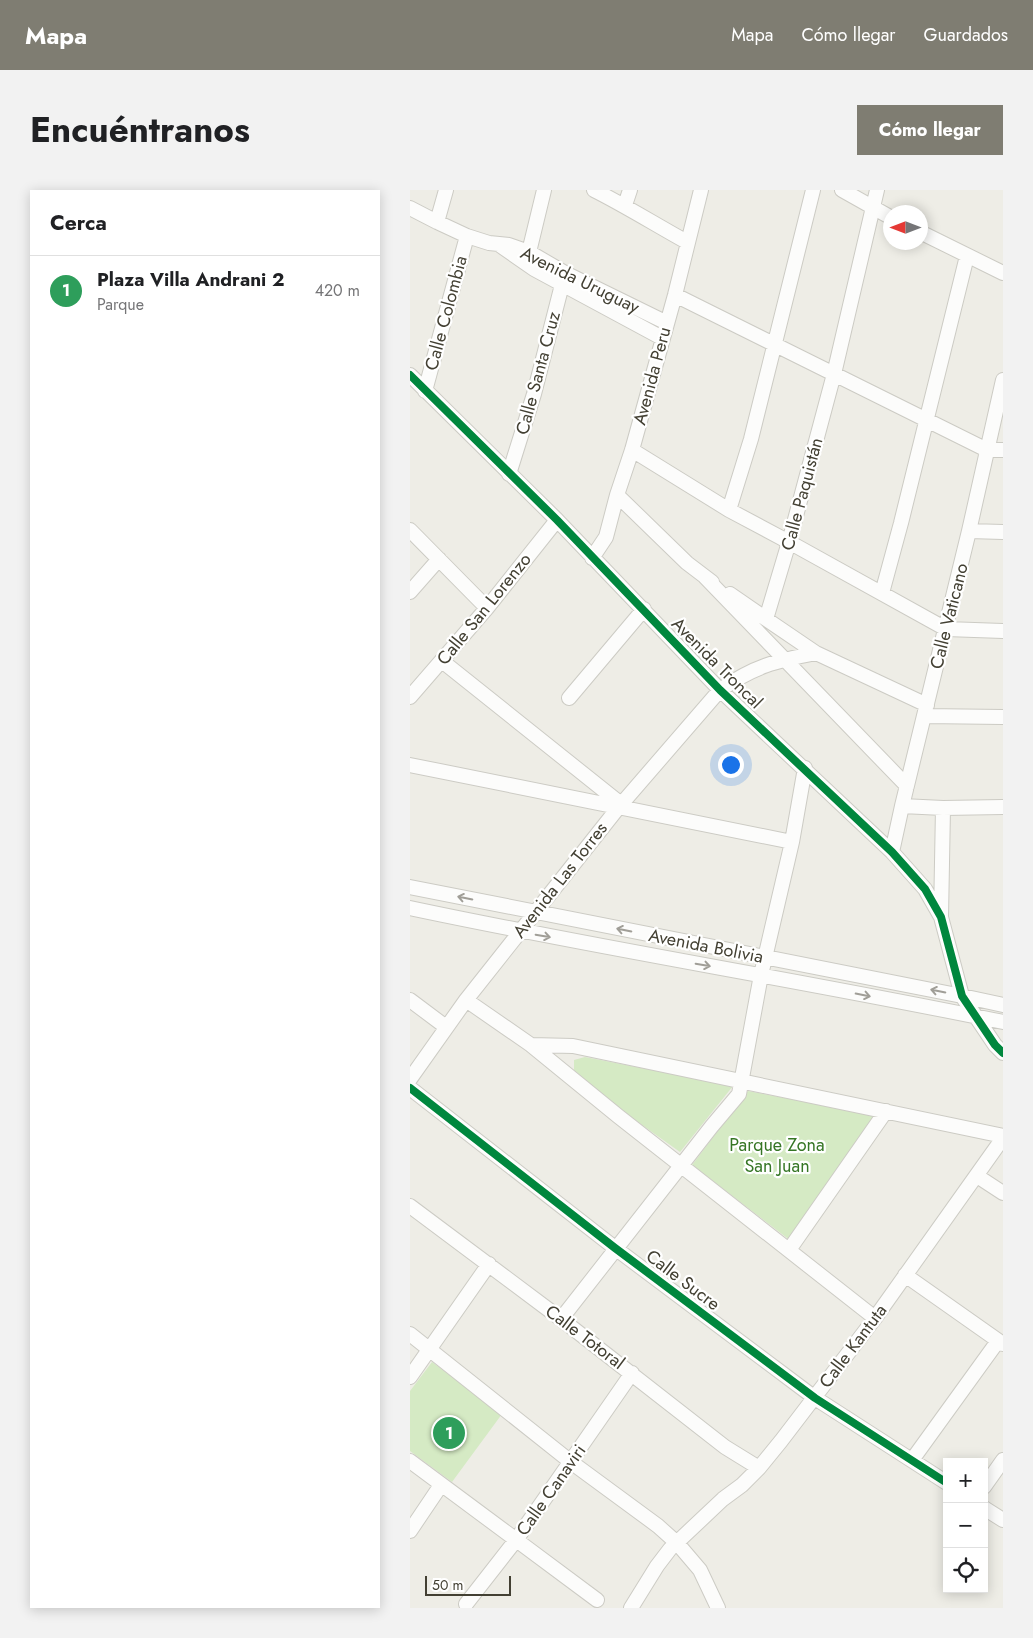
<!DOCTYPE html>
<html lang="es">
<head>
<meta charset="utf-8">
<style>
  :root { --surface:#fff; --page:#f2f2f2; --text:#202124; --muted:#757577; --line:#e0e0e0; --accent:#7f7d72 }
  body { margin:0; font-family:Jost,sans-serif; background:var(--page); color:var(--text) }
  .controls { position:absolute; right:15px; bottom:15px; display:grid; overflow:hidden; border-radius:0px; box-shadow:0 2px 12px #0003 }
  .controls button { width:45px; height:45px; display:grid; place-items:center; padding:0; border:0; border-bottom:1px solid var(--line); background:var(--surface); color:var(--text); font:25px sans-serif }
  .compass { position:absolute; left:473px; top:15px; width:45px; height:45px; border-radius:50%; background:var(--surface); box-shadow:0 2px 12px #0003; rotate:270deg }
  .scale { position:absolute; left:15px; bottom:12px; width:86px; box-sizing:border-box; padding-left:5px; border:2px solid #434033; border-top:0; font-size:14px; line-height:18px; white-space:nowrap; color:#434033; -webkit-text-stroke:4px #fff; paint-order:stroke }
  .you { position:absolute; left:320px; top:574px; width:18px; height:18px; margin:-12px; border:4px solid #fff; border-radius:50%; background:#1a73e8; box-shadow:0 0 0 8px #1a73e833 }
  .badge { display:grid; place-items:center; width:32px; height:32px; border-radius:50%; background:var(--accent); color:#fff; font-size:16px; font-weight:700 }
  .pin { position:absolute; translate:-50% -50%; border:2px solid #fff; box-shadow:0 1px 5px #0006 }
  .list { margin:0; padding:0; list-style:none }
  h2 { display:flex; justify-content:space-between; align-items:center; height:65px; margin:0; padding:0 20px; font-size:21px }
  h2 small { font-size:16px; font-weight:400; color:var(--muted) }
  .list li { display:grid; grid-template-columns:32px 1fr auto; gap:15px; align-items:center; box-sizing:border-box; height:70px; padding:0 20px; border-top:1px solid var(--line) }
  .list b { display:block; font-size:19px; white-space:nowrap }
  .list p { margin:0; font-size:16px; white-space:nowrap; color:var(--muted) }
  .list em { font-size:16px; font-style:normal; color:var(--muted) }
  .icon { flex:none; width:28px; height:28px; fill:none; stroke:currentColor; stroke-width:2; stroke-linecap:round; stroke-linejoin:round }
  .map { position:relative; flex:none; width:593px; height:1418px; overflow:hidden; border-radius:0px }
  header { display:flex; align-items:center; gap:30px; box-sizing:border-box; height:70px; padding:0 25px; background:var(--accent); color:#fff }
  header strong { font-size:24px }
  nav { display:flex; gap:28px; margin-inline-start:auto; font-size:18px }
  .intro { display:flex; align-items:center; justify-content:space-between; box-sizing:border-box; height:120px; padding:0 30px }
  h1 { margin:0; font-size:35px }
  .button { padding:12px 22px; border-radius:0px; background:var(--accent); color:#fff; font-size:18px; font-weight:700 }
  main { display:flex; gap:30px; padding:0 30px }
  aside { flex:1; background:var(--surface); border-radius:0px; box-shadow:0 2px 12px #0003 }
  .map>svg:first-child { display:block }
</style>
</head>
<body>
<header>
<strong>Mapa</strong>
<nav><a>Mapa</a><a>Cómo llegar</a><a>Guardados</a></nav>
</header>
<div class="intro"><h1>Encuéntranos</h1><a class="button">Cómo llegar</a></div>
<main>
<aside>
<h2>Cerca<small></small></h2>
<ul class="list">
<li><span class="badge" style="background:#2e9e5b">1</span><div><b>Plaza Villa Andrani 2</b><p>Parque</p></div><em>420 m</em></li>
</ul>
</aside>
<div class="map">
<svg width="593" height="1418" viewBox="0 0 593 1418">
  <rect width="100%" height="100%" fill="#eeede6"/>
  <path fill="#d5eac4" d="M175,867L323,896L270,962L211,920L164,880V870Z
    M338,901L466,925L381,1051L282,975Z
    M22,1172L92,1224L42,1292L0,1261V1201Z"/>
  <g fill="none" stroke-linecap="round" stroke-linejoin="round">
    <defs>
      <path id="minor" d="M184,0C216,16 246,35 277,52
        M432,0L480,27
        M467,0L424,184L379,352L356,429L406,463L517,515
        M215,15L220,0
        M0,18L27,32L57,46L79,53L99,55L119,62L155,83L257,133
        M27,32L36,0
        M510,42L593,83
        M91,56L124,79L252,148
        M119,62L134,0
        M265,105L577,260H593
        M0,185L147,330L310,500L482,662L515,699L531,727L552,806L585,855L593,863
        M15,201L57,46
        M222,260L319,320L379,352L536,439L593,441
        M99,284L124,204L155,83
        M207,305L277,373L302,392
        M319,320L341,249L403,0
        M0,340L77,418
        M559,341L593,342
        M182,368L196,347L207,305L222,260L265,105L291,0
        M295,387L497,596
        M0,402L29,369
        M472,403L491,333L557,66
        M320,404L356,429
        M32,471L211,614
        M0,507L77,418L147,330
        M159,508L234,419
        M514,526L593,527
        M0,575L382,652
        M492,616L533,618L593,617
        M482,662L492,616L559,341L593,190
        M0,697L552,806L593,815
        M0,718C197,760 396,791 593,832
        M531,727L533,618
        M0,810L36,837
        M56,810L121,855L208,926L465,1128
        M121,855L163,856L593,946
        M0,889L56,810L208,618L310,500C344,476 366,471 406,463
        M0,898L205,1058L405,1208L537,1293
        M567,986L593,1003
        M0,1016L151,1129L315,1257L349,1278
        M379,1060L476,921
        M495,1085L593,1154
        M151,1129L302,936L329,904L351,785L382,652L395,578
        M0,1144L161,1272L248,1336L267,1353L290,1380L308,1418
        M0,1187L79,1074
        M502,1270L588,1151
        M0,1271L187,1410
        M574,1297L593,1270
        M574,1318L593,1330
        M0,1341L31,1295
        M56,1414L106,1350L222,1183
        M221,1418L247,1376L260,1359L313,1309L332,1295L349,1278L371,1251L465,1128L593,948"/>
    </defs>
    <use href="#minor" stroke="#cccbc4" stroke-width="16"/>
    <use href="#minor" stroke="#fcfcfb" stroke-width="14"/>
    <defs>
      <path id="cycleway" d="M0,185L147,330L310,500L482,662L515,699L531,727L552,806L585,855L593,863
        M0,898L205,1058L405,1208L537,1293"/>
    </defs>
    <use href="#cycleway" stroke="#fff" stroke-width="11"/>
    <use href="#cycleway" stroke="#00873e" stroke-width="8"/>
  </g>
  <defs><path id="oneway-shaft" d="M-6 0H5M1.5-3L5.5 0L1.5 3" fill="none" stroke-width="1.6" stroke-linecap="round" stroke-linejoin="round" transform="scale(1.25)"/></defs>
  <g stroke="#a09e97">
    <use href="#oneway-shaft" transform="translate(55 708) rotate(-169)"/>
    <use href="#oneway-shaft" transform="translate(214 740) rotate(-169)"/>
    <use href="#oneway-shaft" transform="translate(133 746) rotate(10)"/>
    <use href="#oneway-shaft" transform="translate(293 775) rotate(10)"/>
    <use href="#oneway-shaft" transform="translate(528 801) rotate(-169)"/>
    <use href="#oneway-shaft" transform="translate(453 805) rotate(11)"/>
  </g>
  <g text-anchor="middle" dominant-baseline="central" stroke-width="4.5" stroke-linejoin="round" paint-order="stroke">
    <g font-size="18" fill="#434033" stroke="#fff">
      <text transform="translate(170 90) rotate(26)">Avenida Uruguay</text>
      <text transform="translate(36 123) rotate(-75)">Calle Colombia</text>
      <text transform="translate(128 183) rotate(-75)">Calle Santa Cruz</text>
      <text transform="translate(242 186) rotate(-75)">Avenida Peru</text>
      <text transform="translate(392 304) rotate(-75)">Calle Paquistán</text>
      <text transform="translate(74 419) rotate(-51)">Calle San Lorenzo</text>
      <text transform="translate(539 426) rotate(-76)">Calle Vaticano</text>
      <text transform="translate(307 473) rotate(45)">Avenida Troncal</text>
      <text transform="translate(150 690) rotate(-52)">Avenida Las Torres</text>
      <text transform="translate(296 756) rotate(11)">Avenida Bolivia</text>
      <text transform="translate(273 1090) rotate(37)">Calle Sucre</text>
      <text transform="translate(175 1147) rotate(37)">Calle Totoral</text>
      <text transform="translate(443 1156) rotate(-53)">Calle Kantuta</text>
      <text transform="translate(141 1300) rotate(-55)">Calle Canaviri</text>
    </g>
    <g font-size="18" fill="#367625" stroke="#fff">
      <text x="367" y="955">Parque Zona<tspan x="367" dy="21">San Juan</tspan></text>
    </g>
  </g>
</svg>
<div class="controls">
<button>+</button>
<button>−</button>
<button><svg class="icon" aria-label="locate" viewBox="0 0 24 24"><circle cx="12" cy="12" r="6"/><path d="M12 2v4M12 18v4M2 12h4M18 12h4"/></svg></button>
</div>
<svg class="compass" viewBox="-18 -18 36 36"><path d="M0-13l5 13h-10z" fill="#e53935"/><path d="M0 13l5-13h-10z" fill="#757577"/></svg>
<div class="scale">50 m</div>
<div class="you"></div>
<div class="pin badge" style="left:39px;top:1243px;background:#2e9e5b">1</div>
</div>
</main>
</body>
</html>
